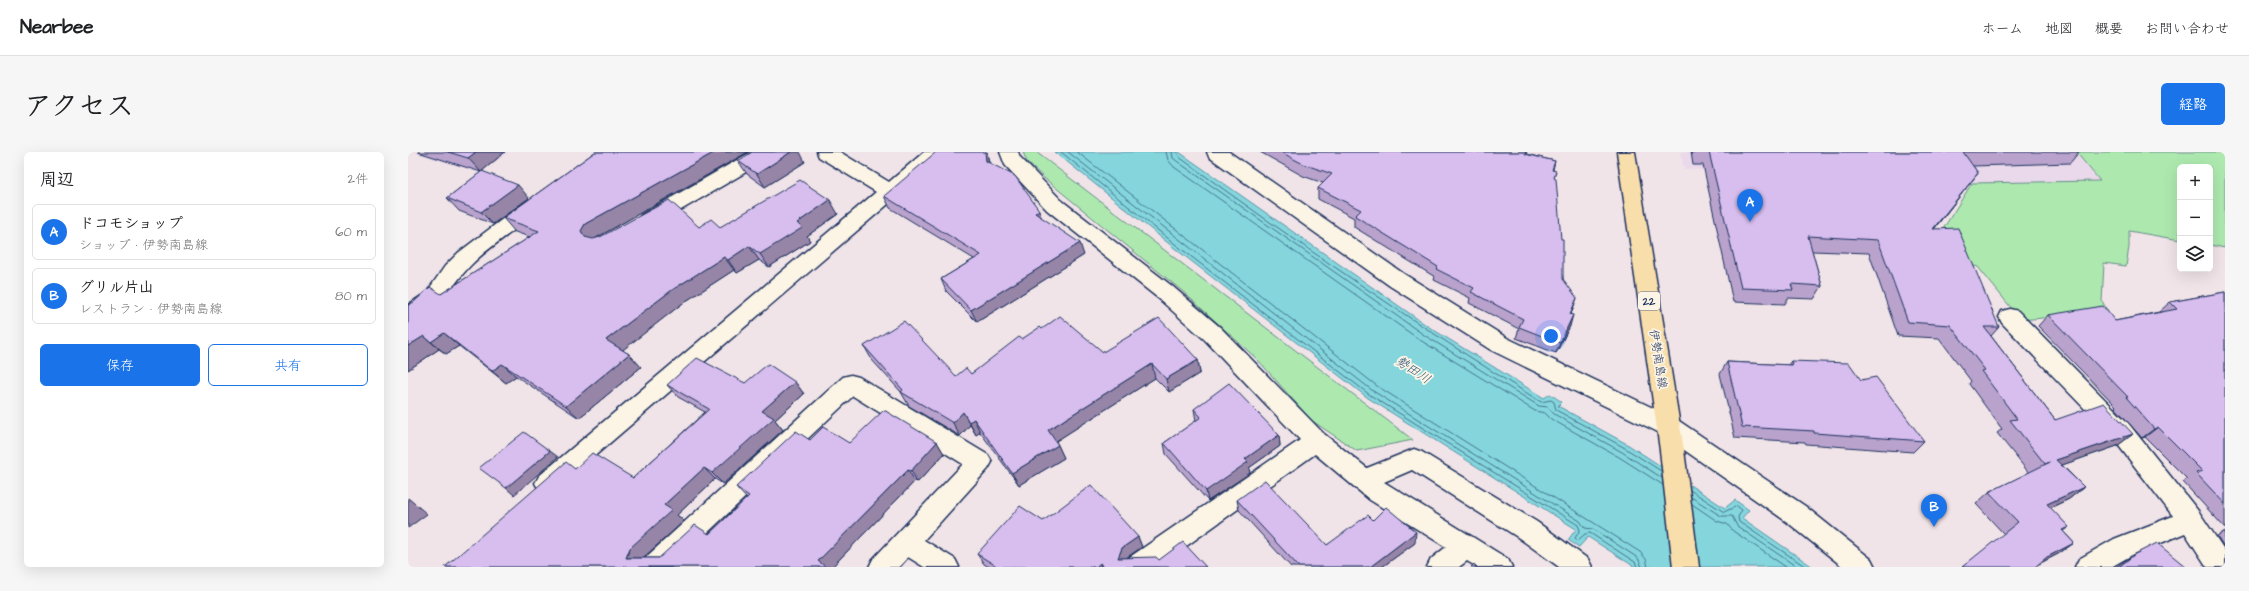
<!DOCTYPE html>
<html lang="ja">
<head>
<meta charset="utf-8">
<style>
  :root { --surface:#fff; --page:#f6f6f6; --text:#202124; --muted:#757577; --line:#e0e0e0; --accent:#1a73e8 }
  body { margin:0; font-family:"Architects Daughter","Klee One",sans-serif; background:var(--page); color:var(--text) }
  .controls { position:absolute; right:12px; top:12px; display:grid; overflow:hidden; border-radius:6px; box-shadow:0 4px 16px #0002 }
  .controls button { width:36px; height:36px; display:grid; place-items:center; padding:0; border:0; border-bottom:1px solid var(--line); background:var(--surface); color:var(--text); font:20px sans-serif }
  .you { position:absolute; left:1143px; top:184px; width:14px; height:14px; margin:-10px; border:3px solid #fff; border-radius:50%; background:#1a73e8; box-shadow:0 0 0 6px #1a73e833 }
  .badge { display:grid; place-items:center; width:26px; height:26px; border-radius:50%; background:var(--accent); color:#fff; font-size:13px; font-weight:700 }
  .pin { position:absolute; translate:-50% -33px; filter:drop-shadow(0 1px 2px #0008) }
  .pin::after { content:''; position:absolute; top:21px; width:14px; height:12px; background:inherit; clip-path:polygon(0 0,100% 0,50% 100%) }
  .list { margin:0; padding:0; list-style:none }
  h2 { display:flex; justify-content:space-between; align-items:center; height:52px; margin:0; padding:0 16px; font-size:17px }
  h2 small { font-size:13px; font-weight:400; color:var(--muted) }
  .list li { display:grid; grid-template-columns:26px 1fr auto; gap:12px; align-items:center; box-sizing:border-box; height:56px; margin:0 8px 8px; padding:0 8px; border:1px solid var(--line); border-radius:6px }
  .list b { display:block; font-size:15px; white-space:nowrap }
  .list p { margin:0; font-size:13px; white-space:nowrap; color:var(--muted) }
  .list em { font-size:13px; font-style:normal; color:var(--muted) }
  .actions { display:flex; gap:8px; padding:12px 16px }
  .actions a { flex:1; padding:9px 0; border:1px solid var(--accent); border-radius:6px; text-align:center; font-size:14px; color:var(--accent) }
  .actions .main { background:var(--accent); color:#fff }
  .icon { flex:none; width:22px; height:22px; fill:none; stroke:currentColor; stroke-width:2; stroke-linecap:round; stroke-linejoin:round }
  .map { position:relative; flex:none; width:1817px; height:415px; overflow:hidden; border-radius:6px }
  header { display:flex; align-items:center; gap:24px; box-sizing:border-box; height:56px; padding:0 20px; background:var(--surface); border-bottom:1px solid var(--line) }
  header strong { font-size:19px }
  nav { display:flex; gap:22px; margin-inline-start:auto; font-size:14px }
  .intro { display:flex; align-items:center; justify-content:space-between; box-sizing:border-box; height:96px; padding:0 24px }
  h1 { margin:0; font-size:28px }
  .button { padding:10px 18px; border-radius:6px; background:var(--accent); color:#fff; font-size:14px; font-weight:700 }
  main { display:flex; gap:24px; padding:0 24px }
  aside { flex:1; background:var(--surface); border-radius:6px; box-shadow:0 4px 16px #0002 }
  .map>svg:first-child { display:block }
</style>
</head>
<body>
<header>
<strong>Nearbee</strong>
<nav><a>ホーム</a><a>地図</a><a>概要</a><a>お問い合わせ</a></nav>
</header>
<div class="intro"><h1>アクセス</h1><a class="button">経路</a></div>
<main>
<aside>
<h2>周辺<small>2件</small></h2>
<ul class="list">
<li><span class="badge">A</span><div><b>ドコモショップ</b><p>ショップ · 伊勢南島線</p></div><em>60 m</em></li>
<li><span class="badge">B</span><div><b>グリル片山</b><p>レストラン · 伊勢南島線</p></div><em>80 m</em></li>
</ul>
<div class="actions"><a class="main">保存</a><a>共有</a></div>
</aside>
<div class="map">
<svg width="1817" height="415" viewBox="0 0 1817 415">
  <rect width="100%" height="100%" fill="#f1e4e8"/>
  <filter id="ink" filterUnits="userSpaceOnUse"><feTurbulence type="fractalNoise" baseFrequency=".025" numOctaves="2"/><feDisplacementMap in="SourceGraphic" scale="8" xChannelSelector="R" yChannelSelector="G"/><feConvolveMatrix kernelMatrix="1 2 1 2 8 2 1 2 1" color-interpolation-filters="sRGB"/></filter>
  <g filter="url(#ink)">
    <path fill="#e9d9ea" d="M5,0H101L71,21Z
      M1272,0H1668L1692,29L1564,31L1276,17Z"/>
    <path fill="#ade9af" stroke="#648c86" d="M615,0H628L1005,288L949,299L903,268L850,208L773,138L636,26L619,10Z
      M1668,0H1817V96L1802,93V15H1772V88L1721,79V95L1718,114L1696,111L1694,149L1700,160L1613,168L1570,115L1556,111L1530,85L1564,31L1692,29Z"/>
    <path fill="#84d6dc" stroke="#5a93aa" d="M647,0H771L1021,175L1136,246L1142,242L1154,250L1150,254L1219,292L1317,356L1327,348L1341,358L1334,366L1405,415H1227L1180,385L1171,395L1160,388L1168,377L960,246L765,95Z"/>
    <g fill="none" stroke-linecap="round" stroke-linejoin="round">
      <path stroke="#457290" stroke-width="1" d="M653,0L767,92L962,243L1170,373L1172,378L1167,386L1169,389L1177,382L1182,381L1227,410L1229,415
        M660,0L965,239L1172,369L1177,376L1185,377L1230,406L1234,415
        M669,0L969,234L1232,400L1238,407L1240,415
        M758,0L760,8L766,15L1012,188L1127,259L1137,261L1143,267L1211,305L1255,333
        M764,0L765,6L770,10L1016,183L1131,254L1140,255L1146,262L1214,300L1254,326
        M769,0L771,5C889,91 1009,173 1133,250L1143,248L1146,250L1148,258L1217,296L1253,319
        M1282,338L1316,360L1329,354L1334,358L1330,365L1331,370L1398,415
        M1283,345L1313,364H1324L1329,374L1389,415
        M1284,352L1309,369L1319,372L1325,379L1378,415"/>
      <defs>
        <path id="minor" d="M343,0H366L364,5L247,73L240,75L233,73L230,68L233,63Z
          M409,0H432L481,30L516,0H537L535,5L147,338L139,342L131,338L127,331L131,324L468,40L411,5Z
          M592,0H610L612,5L653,48L764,134L813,176L916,282L959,316L1006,297L1014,300L1129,370L1180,407L1184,415H1151L1111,386L1004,318L976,330L1100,407L1104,415H1069L1059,409L1051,415H1019L1023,407L1038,395L962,348L907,302L749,415H715L719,407L892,288L797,188L750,146L639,58L597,13Z
          M799,0H821L996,122L1099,186L1268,267L1397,354L1463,407L1467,415H1435L1379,370L1252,281L1083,198L982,134L801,5Z
          M124,48L131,50L134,55L131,60C109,77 83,93 63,113C41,135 33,162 0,172V153L19,140L37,114L50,101L117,50Z
          M1602,157L1610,159L1720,271L1791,360L1817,399V415H1799L1777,381L1724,403L1703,415H1667L1671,407L1706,387L1765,364L1704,285L1594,171L1591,165L1594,159Z
          M443,223L451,225L580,303L584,310L580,317L516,388L547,407L551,415H516L500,405L491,415H461L465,407L555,312L445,244L263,415H232L236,407L435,225Z"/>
        <path id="major" d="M1209,0H1227L1276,298L1291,415H1265L1252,298Z"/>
      </defs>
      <use href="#minor" stroke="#1b2f5e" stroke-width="3"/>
      <use href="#major" stroke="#1b2f5e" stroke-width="3"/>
      <use href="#minor" fill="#fcf5e5" fill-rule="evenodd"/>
      <use href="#major" fill="#f8deab" fill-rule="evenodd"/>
    </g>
    <path fill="#b9a3cd" stroke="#1b2f5e" d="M10,0H97L74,19L121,46L85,72L51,59L39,46L73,20Z
      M187,0H340L188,86L291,75H312L430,62L399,84L402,89L361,115L351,108L329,121L326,118L275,151L214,198L221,202L233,215L171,266L108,224L98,231L51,194L38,202L31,197L0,218V153L33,142L122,85L107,80L95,66Z
      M579,0L581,10L634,66L676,103L569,170L538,139L533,127L566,107L482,56L476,44Z
      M852,0H1119L1118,2L1147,9L1145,18L1146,27L1155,127L1165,157L1163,162L1162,174L1148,201L1108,186L1111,177L1061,151L1062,146L1026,128L1027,125L946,75V66L910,47V36L915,31L895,24Z
      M1283,0H1671L1662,11L1565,14L1570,21L1526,77L1591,175L1583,184L1647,268L1725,282L1709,294L1654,313L1676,335L1661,347L1642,356L1661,375L1655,379L1666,391L1650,402L1629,413L1595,381L1568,352L1581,340L1621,321L1589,281L1594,277L1561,232L1563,229L1531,186L1490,184L1461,101L1404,99L1414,134L1406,147L1380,146L1377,152L1325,150L1295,13H1285Z
      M330,9L397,10L357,35L339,22Z
      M1817,140V376L1775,330L1779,327L1737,285L1734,286L1707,255L1708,254L1630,174L1640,163L1707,169L1751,160L1762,150Z
      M634,177L695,200L790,208L792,221L761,240L747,226L648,289L656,306L611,333L572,280L568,283L562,273L552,284L501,254L493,240L464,208L456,194L548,224L563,222L614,187Z
      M1383,209L1516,289L1505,300L1398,292L1397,290L1327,286L1312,222L1319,210L1380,213Z
      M387,230L396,242L367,268L375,278L315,332L307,327L269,363L276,369L235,406H251L301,382L339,347L328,335L402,288L441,291L529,290L536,302L510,330L507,329L424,415H37L167,317L225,326L297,260L270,245L259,233Z
      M786,257L871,283L872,294L841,316L842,321L800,349L758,302L756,291L788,269Z
      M829,348L919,393L965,368L1007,391L974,415H883L831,358Z
      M1817,379V396L1809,384Z
      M730,385L734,395L718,406L751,408L798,415H581L576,412L569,402Z
      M1727,402L1778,415H1708Z"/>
    <path fill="#9685a7" stroke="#1b2f5e" d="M68,0H97L73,20L60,6Z
      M307,0H340L188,86L185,93L177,85L173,79L177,72Z
      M383,0H392L397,10L357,35L349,22Z
      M577,0H579L583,22L578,9Z
      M1570,21L1515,91L1525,77Z
      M110,33L121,46L85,72L73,60Z
      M422,48L430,62L399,84L402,89L361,115L352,102L389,71Z
      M631,58L635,71L627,61Z
      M672,91L676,103L569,170L563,158Z
      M341,94L351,108L329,121L320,108Z
      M316,105L326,118L275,151L211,201L198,188L264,138Z
      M1169,146L1165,157L1158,173L1162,162Z
      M1165,163L1162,174L1148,201L1152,191Z
      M36,181L51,194L38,202L23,190Z
      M16,184L31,197L0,218V194Z
      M221,202L233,215L171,266L158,254Z
      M790,208L792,221L761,240L758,227Z
      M94,212L108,224L98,231L84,219Z
      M744,212L747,226L645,291L640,278Z
      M387,230L396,242L367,268L375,278L315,332L304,321L354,259Z
      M555,260L562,273L552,284L545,271Z
      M566,267L572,280L568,283L561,270Z
      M1750,275L1737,285L1734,286L1746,277Z
      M1725,282L1709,294L1634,320L1648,308Z
      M871,283L872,294L841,316L842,321L800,349L798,339L837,307Z
      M529,290L536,302L510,330L503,319Z
      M650,293L656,306L611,333L604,321Z
      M142,299L150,305L106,343L98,336Z
      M296,316L307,327L269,363L276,369L235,406H218L222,396L256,353Z
      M500,318L507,329L424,415H416L410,409Z
      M1676,335L1661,347L1624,364L1639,352Z
      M0,346L19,362L0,376Z
      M1008,380L1007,391L974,415H962Z
      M730,385L734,395L718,406H710L714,396Z
      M1666,391L1650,402L1624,415L1639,405Z
      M692,411L693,415H688Z"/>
    <path fill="#d7beee" stroke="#1b2f5e" d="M40,0H68L60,6Z
      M187,0H307L177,72L173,79L177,85L185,87L192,85L261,48L291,75L303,67L312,75L392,28L422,48L389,71L394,76L352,102L341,94L320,108L316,105L264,138L198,188L221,202L158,254L94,212L84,219L36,181L23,190L16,184L0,194V153L6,150L22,135L33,142L131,79L95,66Z
      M344,0H383L349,22L330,9Z
      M528,0H577L578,9L607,24L631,58L627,61L672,91L563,158L533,127L573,103L476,44Z
      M873,0H1118L1117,2L1147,9L1144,18L1148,19L1146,26L1148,27L1153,87H1155V127L1169,146L1162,162L1165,163L1152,191L1111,175L1115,167L1063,140L1066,136L1028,117L1030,115L947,64L953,58L910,36L924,22L895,12Z
      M1301,0H1555L1570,21L1525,77L1550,76L1591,175H1576L1647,268L1696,251L1725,282L1648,308L1676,335L1639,352L1661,375L1654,378L1666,391L1639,405L1627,415H1554L1610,370L1581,340L1642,310L1637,312L1602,268L1609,267L1573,219L1577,218L1542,173L1500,170L1470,88L1400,84L1414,134L1383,132L1385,138L1333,136Z
      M74,19L110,33L73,60L39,46Z
      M1817,140V352L1788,321L1794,319L1750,275L1746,277L1718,245H1720L1640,163L1695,154L1707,169L1769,157L1762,150Z
      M652,164L695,200L751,166L790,208L758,227L744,212L640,278L650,293L604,321L566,267L561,270L555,260L545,271L493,240L495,238L456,194L496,169L548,224L558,216L563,222L611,185L614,187L632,175L634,177Z
      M289,206L337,231L360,212L387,230L354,259L366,266L304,321L296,316L256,353L264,358L222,396L218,406H251L287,373L301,382L341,344L328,335L388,279L402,288L415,275L441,291L476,258L529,290L503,319L500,318L410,409L418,415H37L158,310L167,317L184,301L225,326L301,257L259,233Z
      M1383,209L1441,211L1453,228L1468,225L1516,289L1406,281V279L1334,275L1319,210L1384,213Z
      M821,231L871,283L837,307L840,310L798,339L756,291L793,265L786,257Z
      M116,280L142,299L98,336L71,316Z
      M857,328L919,393L960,363L965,368L978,355L1008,380L962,415H891L829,348Z
      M683,333L730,385L714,396L710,406L748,405L751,408L775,390L798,415H695L692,411L688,415H638L637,414L636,415H590L569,402L612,354L635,369Z
      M1749,391L1778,415H1711L1727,402Z
      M1066,412L1068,415H1063Z"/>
  </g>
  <g text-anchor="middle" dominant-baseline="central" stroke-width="3.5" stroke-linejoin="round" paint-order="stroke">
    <rect fill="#fcf5e5" stroke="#5e6a86" stroke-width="1" x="1230" y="140" width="22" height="18" rx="3"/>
    <g font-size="11" font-weight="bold" fill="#1b2f5e">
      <text x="1241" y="149">22</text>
    </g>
    <g font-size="12" fill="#1b2f5e" stroke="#fcf5e5">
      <text transform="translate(1250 207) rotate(81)">伊勢南島線</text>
    </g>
    <g font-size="13" font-style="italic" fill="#35597e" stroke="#fcf5e5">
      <text transform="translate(1005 218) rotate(33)">勢田川</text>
    </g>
  </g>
</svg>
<div class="controls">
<button>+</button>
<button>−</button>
<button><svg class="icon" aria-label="layers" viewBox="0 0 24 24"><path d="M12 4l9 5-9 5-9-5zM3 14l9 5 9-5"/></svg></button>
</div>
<div class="you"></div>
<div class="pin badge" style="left:1342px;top:70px">A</div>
<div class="pin badge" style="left:1526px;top:375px">B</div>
</div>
</main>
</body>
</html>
